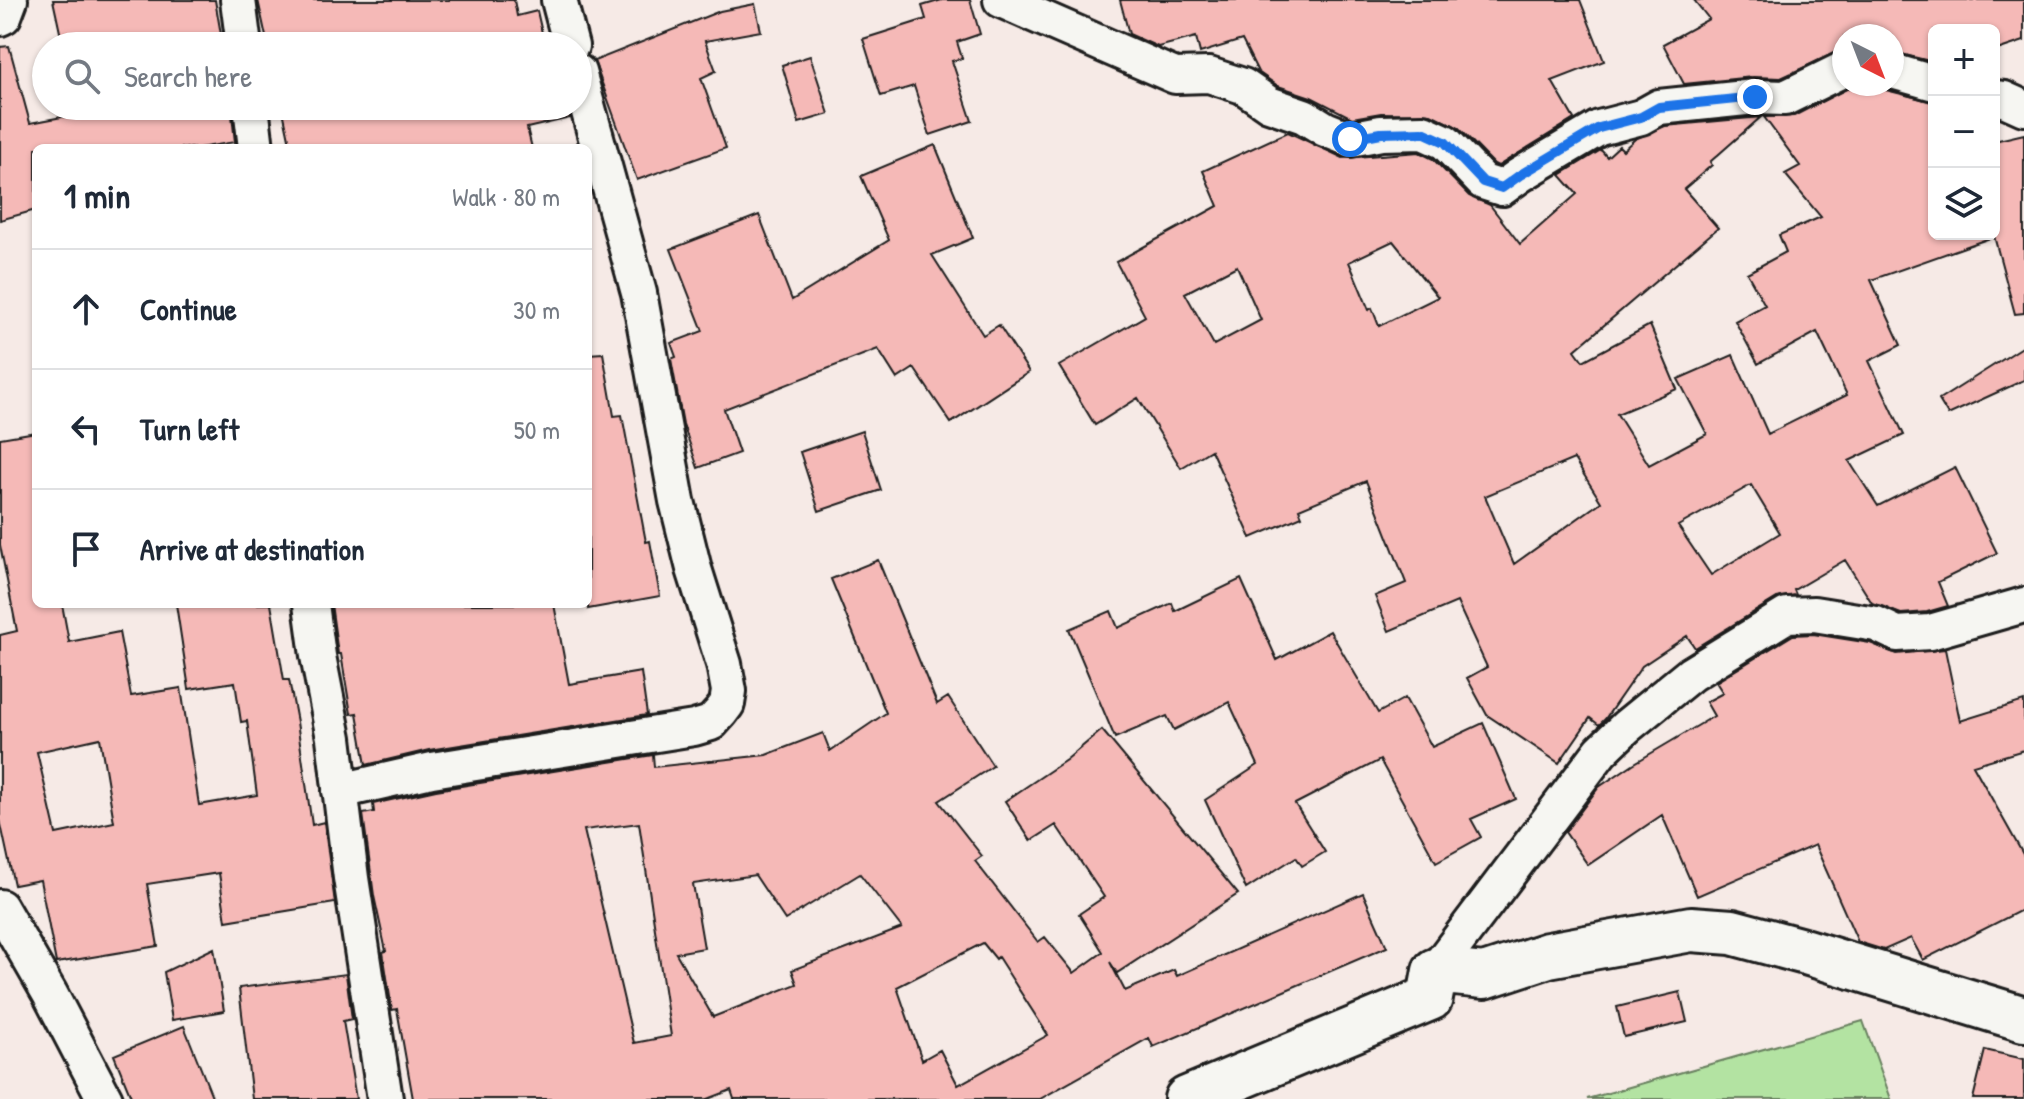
<!DOCTYPE html>
<html lang="en">
<head>
<meta charset="utf-8">
<style>
  :root { --surface:#fff; --page:#f2f2f3; --text:#1f2937; --muted:#747a83; --line:#e0e1e3 }
  body { margin:0; font-family:"Patrick Hand",sans-serif; background:var(--page); color:var(--text) }
  .controls { position:absolute; right:24px; top:24px; display:grid; overflow:hidden; border-radius:12px; box-shadow:0 2px 6px #0004 }
  .controls button { width:72px; height:72px; display:grid; place-items:center; padding:0; border:0; border-bottom:2px solid var(--line); background:var(--surface); color:var(--text); font:40px sans-serif }
  .compass { position:absolute; left:1832px; top:24px; width:72px; height:72px; border-radius:50%; background:var(--surface); box-shadow:0 2px 6px #0004; rotate:138deg }
  .stop { position:absolute; width:24px; height:24px; margin:-18px; border:6px solid #1a73e8; border-radius:50%; background:#fff }
  .stop.end { background:#1a73e8; border-color:#fff; box-shadow:0 2px 8px #0008 }
  .list { margin:0; padding:0; list-style:none }
  h2 { display:flex; justify-content:space-between; align-items:center; height:104px; margin:0; padding:0 32px; font-size:34px }
  h2 small { font-size:26px; font-weight:400; color:var(--muted) }
  .list li { display:grid; grid-template-columns:52px 1fr auto; gap:24px; align-items:center; box-sizing:border-box; height:120px; padding:0 32px; border-top:2px solid var(--line) }
  .list b { display:block; font-size:30px; white-space:nowrap }
  .list em { font-size:26px; font-style:normal; color:var(--muted) }
  .icon { flex:none; width:44px; height:44px; fill:none; stroke:currentColor; stroke-width:2; stroke-linecap:round; stroke-linejoin:round }
  .map { position:relative; flex:none; width:2024px; height:1099px; overflow:hidden }
  .search { position:absolute; background:var(--surface); box-shadow:0 2px 6px #0004; left:32px; top:32px; width:560px; height:88px; display:flex; align-items:center; gap:20px; box-sizing:border-box; padding:0 28px; border-radius:44px; color:var(--muted); font-size:30px }
  .panel { position:absolute; background:var(--surface); box-shadow:0 2px 6px #0004; left:32px; top:144px; width:560px; height:464px; border-radius:12px }
  .map>svg:first-child { display:block }
</style>
</head>
<body>
<div class="map">
<svg width="2024" height="1099" viewBox="0 0 2024 1099">
  <rect width="100%" height="100%" fill="#f6eae6"/>
  <filter id="ink" filterUnits="userSpaceOnUse"><feTurbulence type="fractalNoise" baseFrequency=".0125" numOctaves="2"/><feDisplacementMap in="SourceGraphic" scale="16" xChannelSelector="R" yChannelSelector="G"/><feConvolveMatrix kernelMatrix="1 2 1 2 8 2 1 2 1" color-interpolation-filters="sRGB"/></filter>
  <g filter="url(#ink)">
    <path fill="#b3e3a2" stroke="#68805f" stroke-width="2" d="M1863,1021L1891,1099H1587Z"/>
    <path fill="#f5b9b7" stroke="#1c1c1c" stroke-width="2" fill-rule="evenodd" d="M53,0H215L223,46H63Z
      M258,0H514L517,16L537,11L545,46H268Z
      M942,0H970L980,34L957,42L962,58L952,61L972,121L930,135L914,86L881,96L863,39L926,19L922,6Z
      M1120,0H1580L1604,61L1552,81L1574,119L1498,166L1494,164L1459,128L1431,114L1381,113L1352,118L1311,97L1278,86L1258,72L1242,40L1200,53L1196,37L1158,47L1129,34Z
      M1694,0H2024V41L1994,51V30H1934V62L1892,52V36H1844V49L1781,78L1753,77L1684,84L1663,44L1709,19Z
      M755,4L761,31L705,41L716,71L701,78L726,148L637,180L594,61L720,11Z
      M9,46L30,123L94,111L92,106H231L235,142L199,148H36V210L0,220V47Z
      M810,56L829,114L799,123L782,65Z
      M1856,84H1877L1886,90L1934,102V234H1989L1990,238L1871,280L1901,345L1869,361L1904,435L1849,461L1878,506L1955,467L1997,553L1938,582L1948,606L1927,612L1901,614L1872,603L1845,560L1794,590L1796,595L1777,598L1695,648L1687,636L1642,666L1605,719L1599,725L1590,718L1559,763L1487,715L1467,678L1487,667L1457,602L1389,631L1375,596L1406,583L1366,481L1299,509L1302,516L1251,538L1211,450L1181,468L1138,398L1095,425L1059,366L1145,316L1116,262L1218,206L1203,171L1288,132L1343,158L1419,152L1433,159L1469,196L1490,205L1520,244L1577,194L1560,175L1601,150L1607,157L1619,146L1623,150L1635,139L1665,126L1761,117L1710,162L1712,165L1684,189L1718,228L1575,350L1583,361L1650,325L1677,389L1617,414L1649,465L1707,434L1678,379L1733,355L1768,434L1847,395L1817,332L1758,364L1735,321L1765,305L1747,273L1786,252L1779,235L1821,217L1785,174L1800,166L1764,117L1794,116ZM1393,241L1438,297L1379,326L1372,308L1369,310L1349,262ZM1237,266L1261,320L1214,345L1185,293ZM1574,459L1601,502L1514,564L1485,496ZM1751,485L1780,533L1711,575L1678,526Z
      M282,106H567L570,118L527,128L532,148H291Z
      M2024,134V313L2015,314L1994,236V141Z
      M935,145L973,238L932,255L983,335L999,325L1029,372L951,423L914,368L897,379L878,349L724,409L739,453L698,468L683,424L671,359L676,357L671,343L703,331L671,249L759,215L792,300L889,240L861,176Z
      M2024,346V380L1948,415L1939,400Z
      M603,353L614,416L622,415L646,542L650,541L660,596L588,609V354Z
      M862,431L881,490L819,511L800,452Z
      M36,432V604H62L69,642L119,632L131,696L181,688L199,805L257,795L247,721L241,722L235,682L189,689L176,604H271L284,680H289L297,722L312,825L324,822L335,903L226,921L219,873L147,884L158,946L56,963L40,880L14,885L0,820V635L17,631L0,545V438ZM100,738L114,822L56,834L37,752Z
      M878,560L937,704L948,697L993,766L939,801L982,856L975,861L1038,942L1045,937L1074,973L1103,952L1079,914L1104,897L1056,825L1031,841L1005,801L1066,760L1102,730L1238,894L1117,973L1110,962L1125,991L1174,970L1177,976L1363,893L1387,947L1153,1047L1149,1038L1040,1099H734L731,1090L708,1099H413L397,1009L392,1010L383,952L386,951L374,896L363,814L374,812L373,804L436,790L653,755L654,767L766,755L823,733L830,751L886,713L831,579ZM639,823L671,1036L634,1043L584,830ZM860,874L902,928L792,970L797,984L713,1017L676,953L704,948L693,884L755,875L785,920ZM983,943L996,959L998,957L1048,1035L958,1085L940,1050L922,1060L897,987Z
      M1241,579L1277,660L1330,631L1378,713L1405,698L1432,747L1483,723L1516,799L1471,819L1481,837L1436,862L1380,760L1295,804L1325,852L1302,866L1296,857L1246,889L1205,800L1258,765L1229,702L1174,730L1167,716L1115,738L1069,629L1111,611L1118,628L1172,603L1175,611Z
      M331,604H554L569,684L641,672L647,715L429,750L366,765L357,713L351,714L341,654H338Z
      M1813,634L1870,643L1897,654L1945,649L1960,721L2024,701V750L1973,765L2024,856V909L1923,960L1911,938L1884,950L1858,942L1815,845L1697,896L1662,815L1588,865L1565,832L1599,787L1633,764L1714,716L1706,702L1723,693L1716,682L1793,635Z
      M214,948L224,1011L172,1020L164,972Z
      M346,974L352,1019L343,1021L356,1099H252L239,988Z
      M1680,992L1687,1022L1624,1037L1617,1007Z
      M184,1026L213,1099H132L114,1055Z
      M1985,1050L2024,1059V1099H1973Z"/>
    <g fill="none" stroke-linecap="round" stroke-linejoin="round">
      <defs>
        <path id="street" d="M238,0L244,46
          M559,0L571,46
          M1001,0L1175,76L1209,75L1243,86L1269,104L1304,116L1325,129L1350,139L1381,133L1423,132L1445,142L1483,182L1502,188L1520,175L1599,128L1641,117L1659,107L1755,97L1785,98L1844,69
          M0,18L4,16L10,0
          M1892,71L1934,83
          M1994,98L2004,99L2024,108
          M251,106L256,148
          M311,604L318,656L334,738L351,878L385,1099
          M340,791L432,770L694,728L711,723L721,712L727,704L729,691L724,664L694,569L677,501L639,293L578,72
          M0,907L50,994L105,1099
          M1435,971L1601,751L1626,727L1691,674L1787,615L1814,614L1876,624L1897,634L1930,632L2024,605"/>
        <path id="secondary" d="M1187,1099L1430,998L1435,971L1484,976L1548,955L1691,929L1732,932L1806,952L2024,1019"/>
      </defs>
      <use href="#street" stroke="#1c1c1c" stroke-width="40"/>
      <use href="#secondary" stroke="#1c1c1c" stroke-width="50"/>
      <use href="#street" stroke="#f6f6f2" stroke-width="34"/>
      <use href="#secondary" stroke="#f6f6f2" stroke-width="44"/>
    </g>
  </g>
  <g fill="none" stroke-linecap="round" stroke-linejoin="round" filter="url(#ink)">
    <path stroke="#1a73e8" stroke-width="10" d="M1350,139L1381,133L1423,132L1445,142L1483,182L1502,188L1520,175L1599,128L1641,117L1659,107L1755,97"/>
  </g>
</svg>
<div class="controls">
<button>+</button>
<button>−</button>
<button><svg class="icon" aria-label="layers" viewBox="0 0 24 24"><path d="M12 4l9 5-9 5-9-5zM3 14l9 5 9-5"/></svg></button>
</div>
<svg class="compass" viewBox="-18 -18 36 36"><path d="M0-13l5 13h-10z" fill="#e53935"/><path d="M0 13l5-13h-10z" fill="#747a83"/></svg>
<div class="stop" style="left:1350px;top:139px"></div>
<div class="stop end" style="left:1755px;top:97px"></div>
<div class="search"><svg class="icon" aria-label="search" viewBox="0 0 24 24"><circle cx="10" cy="10" r="6"/><path d="M15 15l6 6"/></svg>Search here</div>
<section class="panel">
<h2>1 min<small>Walk · 80 m</small></h2>
<ul class="list">
<li><svg class="icon" aria-label="ahead" viewBox="0 0 24 24"><path d="M12 20V5M6 11l6-6 6 6"/></svg><div><b>Continue</b></div><em>30 m</em></li>
<li><svg class="icon" aria-label="left" viewBox="0 0 24 24"><path d="M17 20v-9H6M10 6l-5 5 5 5"/></svg><div><b>Turn left</b></div><em>50 m</em></li>
<li><svg class="icon" aria-label="arrive" viewBox="0 0 24 24"><path d="M6 21V4h12l-3 4 3 4H6"/></svg><div><b>Arrive at destination</b></div></li>
</ul>
</section>
</div>
</body>
</html>
